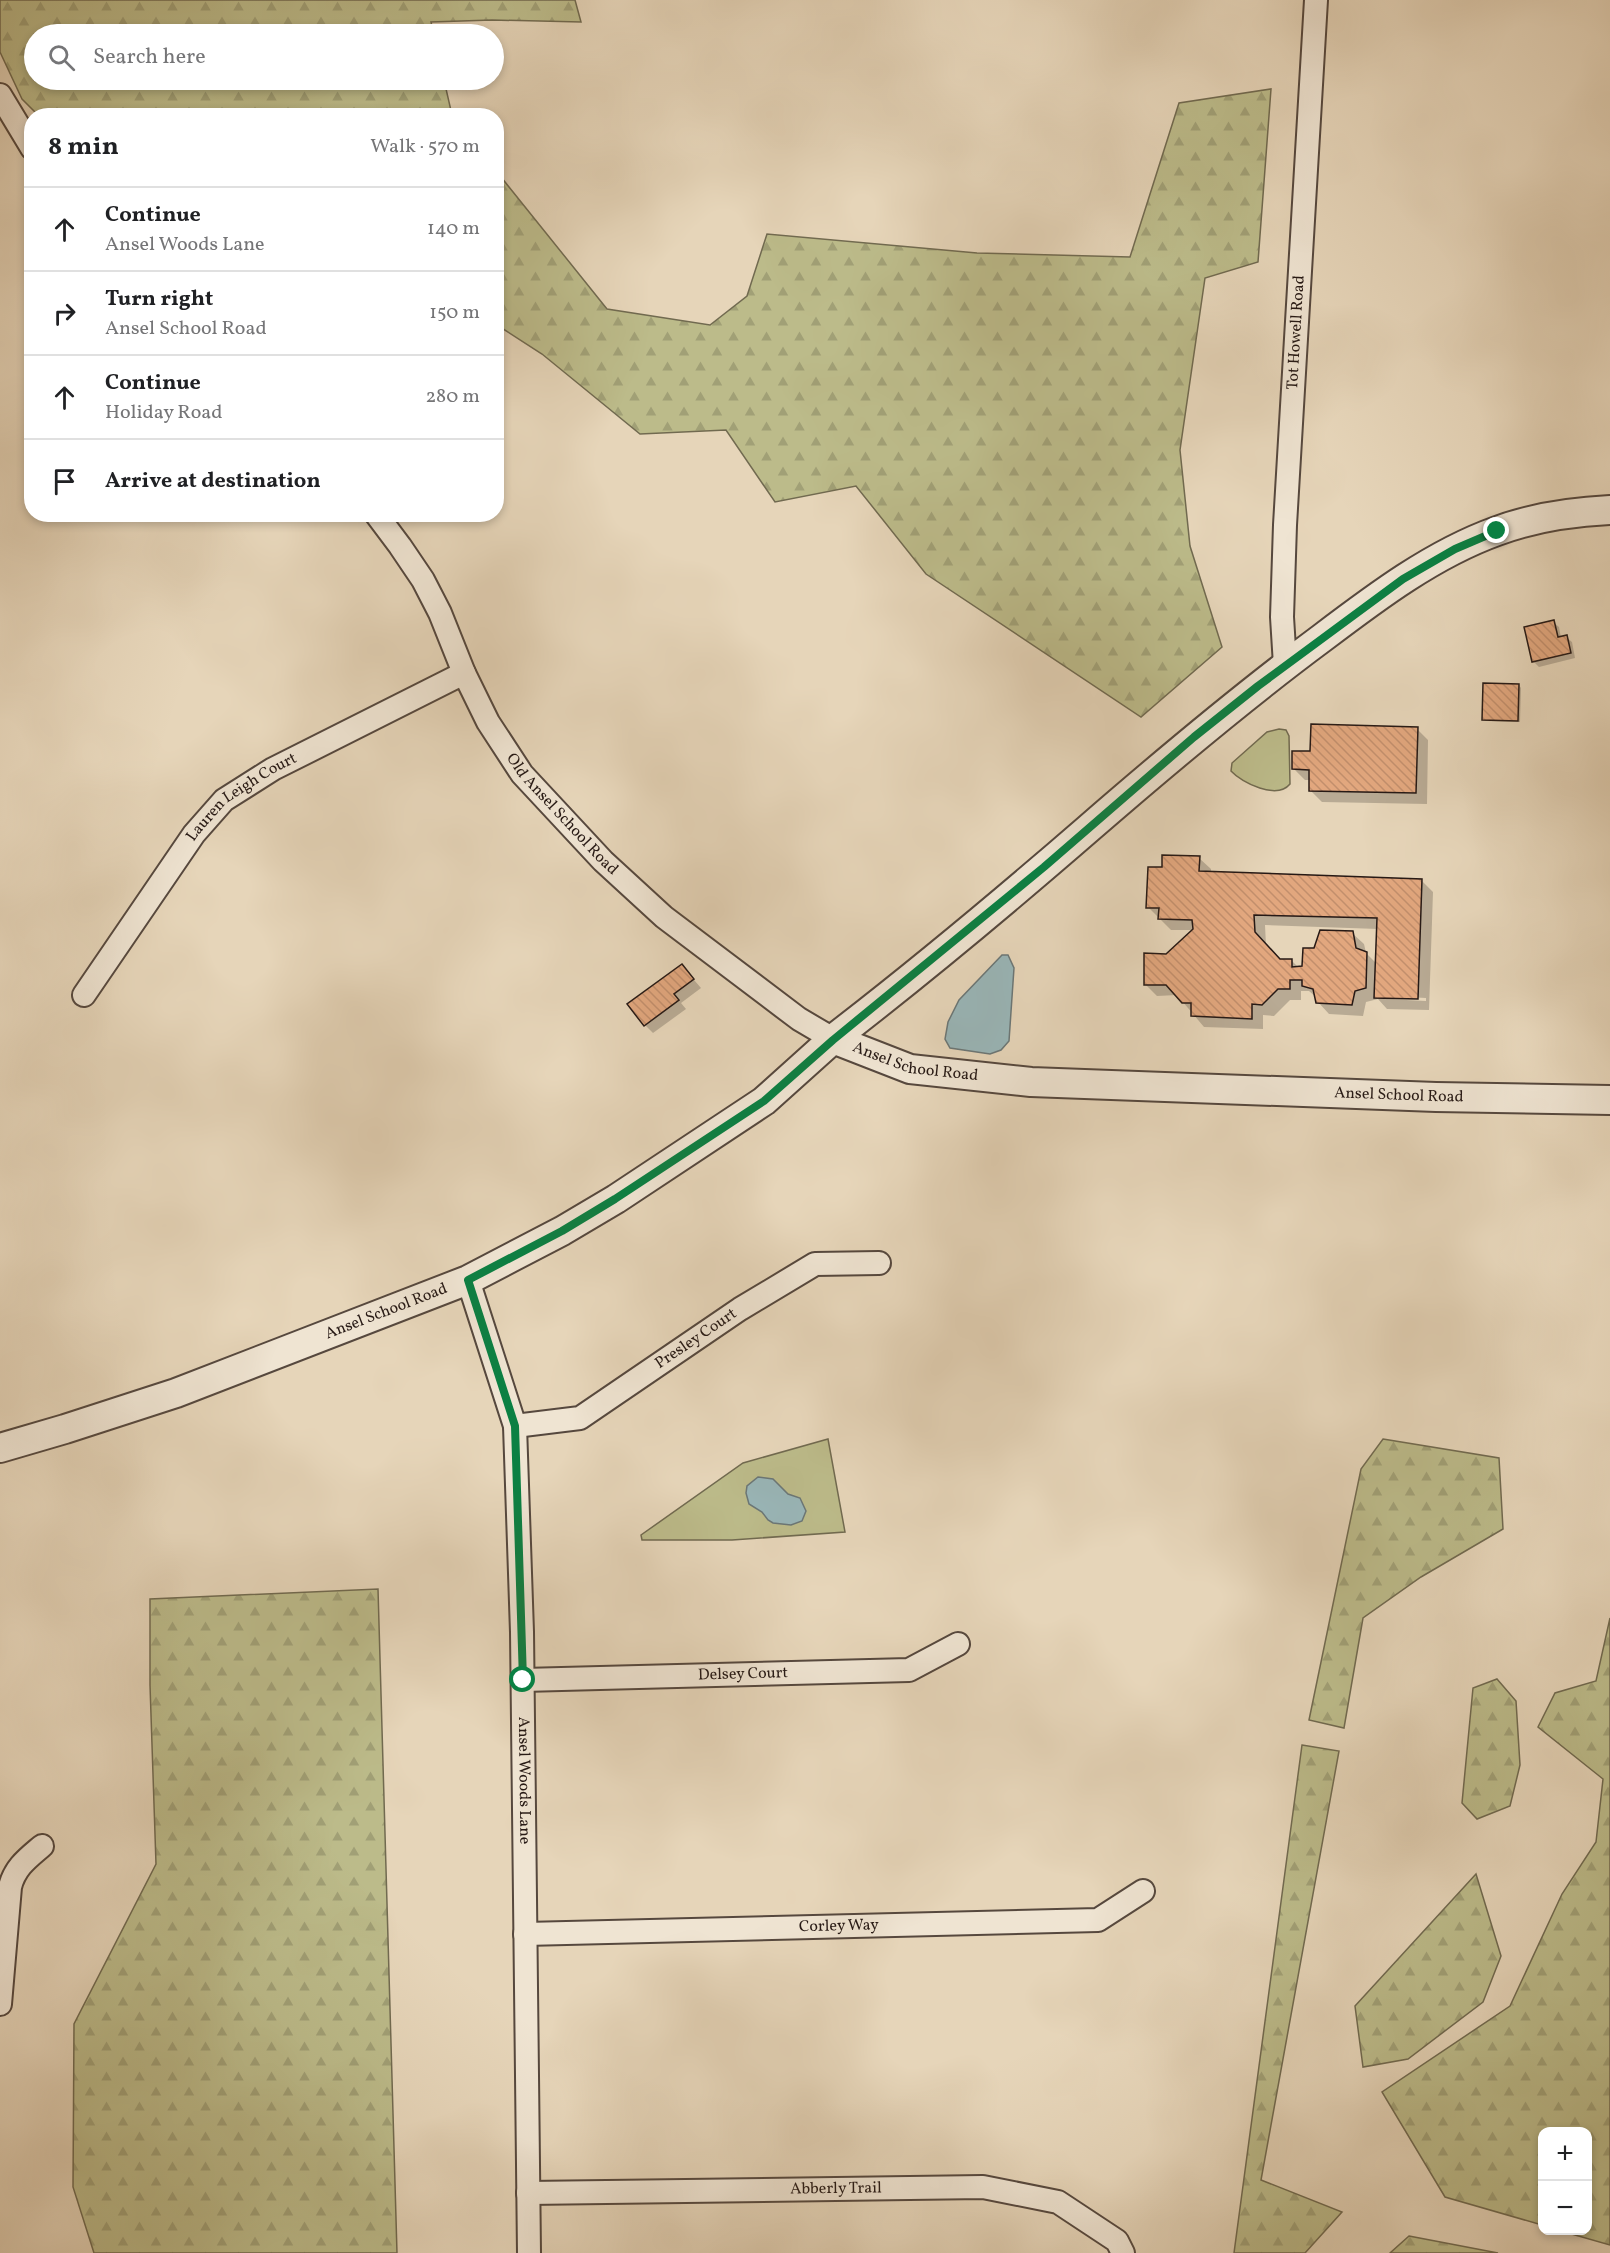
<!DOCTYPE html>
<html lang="en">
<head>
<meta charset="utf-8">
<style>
  :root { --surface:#fff; --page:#f6f6f6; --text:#202124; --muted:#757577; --line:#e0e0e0 }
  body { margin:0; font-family:Vollkorn,serif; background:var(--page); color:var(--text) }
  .controls { position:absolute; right:18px; bottom:18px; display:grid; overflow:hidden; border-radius:12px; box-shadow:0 3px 9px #0003 }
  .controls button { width:54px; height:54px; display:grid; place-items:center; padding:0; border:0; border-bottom:2px solid var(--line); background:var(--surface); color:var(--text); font:30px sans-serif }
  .stop { position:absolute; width:18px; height:18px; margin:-14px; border:4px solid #0b8043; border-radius:50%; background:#fff }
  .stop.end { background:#0b8043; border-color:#fff; box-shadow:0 2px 6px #0008 }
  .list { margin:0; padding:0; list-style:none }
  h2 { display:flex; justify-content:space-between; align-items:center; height:78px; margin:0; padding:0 24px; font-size:26px }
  h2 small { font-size:20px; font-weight:400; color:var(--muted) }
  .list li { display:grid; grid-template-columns:39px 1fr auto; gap:18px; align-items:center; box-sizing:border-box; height:84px; padding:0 24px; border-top:2px solid var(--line) }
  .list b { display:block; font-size:22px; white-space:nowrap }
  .list p { margin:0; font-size:20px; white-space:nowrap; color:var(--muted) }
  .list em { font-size:20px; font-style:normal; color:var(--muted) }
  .icon { flex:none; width:33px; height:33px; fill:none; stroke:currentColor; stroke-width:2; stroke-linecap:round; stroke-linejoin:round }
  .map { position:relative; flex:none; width:1610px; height:2253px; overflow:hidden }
  .search { position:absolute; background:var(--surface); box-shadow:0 3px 9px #0003; left:24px; top:24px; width:480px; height:66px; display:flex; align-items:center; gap:15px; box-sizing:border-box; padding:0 21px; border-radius:33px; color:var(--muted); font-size:22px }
  .panel { position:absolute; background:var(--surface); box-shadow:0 3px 9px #0003; left:24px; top:108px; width:480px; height:414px; border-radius:24px }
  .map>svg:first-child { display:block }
</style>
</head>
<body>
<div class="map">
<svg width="1610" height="2253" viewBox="0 0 1610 2253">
  <defs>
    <pattern id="forest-firs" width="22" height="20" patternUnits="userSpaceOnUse" patternTransform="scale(1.5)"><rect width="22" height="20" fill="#bcbb8a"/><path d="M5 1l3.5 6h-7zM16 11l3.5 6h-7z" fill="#a1a076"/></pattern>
    <pattern id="building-back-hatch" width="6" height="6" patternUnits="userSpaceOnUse" patternTransform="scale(1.5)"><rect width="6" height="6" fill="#e2a77e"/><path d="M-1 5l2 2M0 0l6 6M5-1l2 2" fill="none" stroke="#c28f6c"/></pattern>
  </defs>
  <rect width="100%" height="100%" fill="#e6d5b9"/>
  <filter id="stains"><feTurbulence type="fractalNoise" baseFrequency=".00333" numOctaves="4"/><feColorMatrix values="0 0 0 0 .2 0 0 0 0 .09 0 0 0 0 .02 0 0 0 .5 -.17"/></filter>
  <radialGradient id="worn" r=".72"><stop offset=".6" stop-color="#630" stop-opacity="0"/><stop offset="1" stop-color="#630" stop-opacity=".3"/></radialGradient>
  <path fill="url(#forest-firs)" stroke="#716a50" stroke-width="1.5" d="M0,0H575L581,22L492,20L431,22L434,34H34V80H444L452,115L39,116L22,99L0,52Z
    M1271,89L1258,262L1205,278L1180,450L1190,546L1222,647L1141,717L926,574L856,486L775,502L726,430L640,434L542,354L497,325V172L607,309L710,325L747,296L767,234L977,253L1130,257L1179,103Z
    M1383,1439L1499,1458L1503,1529L1421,1577L1363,1618L1344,1728L1309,1720L1361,1469Z
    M378,1589L397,2253H94L73,2187L74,2024L156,1864L150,1685V1599Z
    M1610,1618V2245L1561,2231L1588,2230V2132H1542V2225L1445,2197L1382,2092L1510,2006L1562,1894L1596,1842L1603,1779L1538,1727L1555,1693L1596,1681Z
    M1497,1679L1516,1701L1520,1765L1510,1806L1477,1819L1462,1803L1473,1688Z
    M1302,1745L1339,1751L1261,2180L1342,2212L1305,2253H1234Z
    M1476,1874L1501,1956L1483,2002L1408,2059L1363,2067L1355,2006Z
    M1409,2236L1498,2253H1390Z"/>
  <path fill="#bcbb8a" stroke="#716a50" stroke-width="1.5" d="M1279,729L1286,730L1289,736L1290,784C1277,800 1242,783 1231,771L1232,763L1267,732Z
    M828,1439L845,1532L732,1540H642L641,1535L743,1463Z"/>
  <path fill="#99b6b8" stroke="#6b7777" stroke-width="1.5" d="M1002,955H1008L1014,968L1009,1041L1001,1050L990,1054L950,1048L945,1039L948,1022L959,1000Z
    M758,1477L773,1479L788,1494L800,1498L806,1511L802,1521L791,1525L773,1523L768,1520L762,1512L749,1504L746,1493L747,1486Z"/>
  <path fill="#0003" fill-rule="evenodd" d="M1553,622L1559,627L1561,638L1566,637L1572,642L1575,658L1539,667L1533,661Z
    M1519,685L1521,688L1520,722L1486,721L1483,719Z
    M1417,729L1428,740L1427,804L1322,802L1310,790L1311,780H1305L1293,768L1312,753Z
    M1199,858L1211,869V873L1421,880L1433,892L1429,1010L1387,1009L1378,999L1366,1002L1363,1016L1329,1014L1318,1002L1317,998L1309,991H1301V1000H1290L1274,1016L1263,1015V1029L1204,1027L1177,995L1157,996L1145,984L1167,955L1193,930H1171L1148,907L1163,869ZM1265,925L1378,929L1377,964L1366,953L1364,944L1352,933L1303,968H1299L1291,960H1280L1266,945ZM1386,996L1426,998V1001L1386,999Z
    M682,966L701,988L681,1003L686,1009L653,1033L645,1025Z"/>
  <path fill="url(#building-back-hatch)" stroke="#261915" stroke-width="1.5" d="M1554,620L1558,637L1567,635L1571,653L1532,662L1524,627Z
    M1483,683L1519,684L1518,721L1482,720Z
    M1311,724L1418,727L1416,793L1309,791V770L1292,769V751H1310Z
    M1162,855L1200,856L1199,871L1422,879L1418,999L1374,998L1377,918L1254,915L1255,932L1280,959H1292V967L1302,966L1303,948H1314L1320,930L1353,931L1356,948L1367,952L1366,988L1355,991L1352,1005L1316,1003L1313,989L1302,986V980H1290V989H1278L1262,1005L1252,1004V1019L1191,1016V1003H1182L1166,985H1144V953L1166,954L1193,929L1192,920L1158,919L1159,908H1146L1148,867H1162Z
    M682,964L694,979L674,994L679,1000L644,1026L627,1004Z"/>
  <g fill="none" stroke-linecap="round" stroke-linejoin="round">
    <defs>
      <g id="minor">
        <path d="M0,95L32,148"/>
        <path id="s1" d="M376,514L400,546L423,580L440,613L464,673L488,722L522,774L603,861L664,917L799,1019L833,1039"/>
        <path id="s2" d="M1285,665L1282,617L1285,525L1316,0"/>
        <path id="s3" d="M84,995L194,834L224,800L273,769L464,673"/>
        <path id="s4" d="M468,1280L515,1426L522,1632L529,2253"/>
        <path id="s5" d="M515,1426L580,1418L740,1309L815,1264L879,1263"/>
        <path id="s6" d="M523,1680L909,1670L958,1644"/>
        <path id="s7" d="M525,1934L1098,1920L1143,1891"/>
        <path d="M0,2004L10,1887C15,1867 28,1858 42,1846"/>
        <path id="s8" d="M528,2193L983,2187L1058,2202L1117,2241L1123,2253"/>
      </g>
      <g id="tertiary">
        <path d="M833,1039C920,972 1005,901 1088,829C1164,763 1241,698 1322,638C1376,597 1433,554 1497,531C1534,517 1571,512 1610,510"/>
        <path id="s9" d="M0,1448L65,1429L176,1393L468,1280L562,1231L616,1199L764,1101L833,1039L910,1069L1031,1082L1436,1097L1610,1100"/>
      </g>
    </defs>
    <use href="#minor" stroke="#56483e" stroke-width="26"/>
    <use href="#tertiary" stroke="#56483e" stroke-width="32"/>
    <use href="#minor" stroke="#efe4d2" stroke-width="22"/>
    <use href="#tertiary" stroke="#efe4d2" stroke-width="28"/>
  </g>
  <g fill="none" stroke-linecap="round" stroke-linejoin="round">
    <path stroke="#0b8043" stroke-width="8" d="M523,1680L515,1426L468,1280L562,1231L615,1199L764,1101L833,1040L1044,867L1194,737L1258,686L1403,579L1455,549L1497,531"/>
  </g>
  <g text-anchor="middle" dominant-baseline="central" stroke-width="4.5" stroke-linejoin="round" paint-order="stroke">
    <g font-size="16" fill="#261915" stroke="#efe4d2">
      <text stroke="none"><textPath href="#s2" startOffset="333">Tot Howell Road</textPath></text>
      <text stroke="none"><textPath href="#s3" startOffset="256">Lauren Leigh Court</textPath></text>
      <text stroke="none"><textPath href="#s1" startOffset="356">Old Ansel School Road</textPath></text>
      <text stroke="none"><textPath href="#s9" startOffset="1023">Ansel School Road</textPath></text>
      <text stroke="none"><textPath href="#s9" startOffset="1509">Ansel School Road</textPath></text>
      <text stroke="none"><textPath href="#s9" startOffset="410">Ansel School Road</textPath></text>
      <text stroke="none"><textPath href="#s5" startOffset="206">Presley Court</textPath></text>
      <text stroke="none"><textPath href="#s6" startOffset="220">Delsey Court</textPath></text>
      <text stroke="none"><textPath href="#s4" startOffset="508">Ansel Woods Lane</textPath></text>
      <text stroke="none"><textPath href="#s7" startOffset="314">Corley Way</textPath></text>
      <text stroke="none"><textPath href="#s8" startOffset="308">Abberly Trail</textPath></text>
    </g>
  </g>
  <rect width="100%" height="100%" filter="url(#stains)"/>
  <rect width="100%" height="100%" fill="url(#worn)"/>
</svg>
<div class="controls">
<button>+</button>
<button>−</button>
</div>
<div class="stop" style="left:523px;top:1680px"></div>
<div class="stop end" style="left:1497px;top:531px"></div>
<div class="search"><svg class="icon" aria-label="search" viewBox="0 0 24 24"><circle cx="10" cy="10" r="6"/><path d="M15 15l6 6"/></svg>Search here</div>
<section class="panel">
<h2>8 min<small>Walk · 570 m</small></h2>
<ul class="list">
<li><svg class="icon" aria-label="ahead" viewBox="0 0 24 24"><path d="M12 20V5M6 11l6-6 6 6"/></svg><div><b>Continue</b><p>Ansel Woods Lane</p></div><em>140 m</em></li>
<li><svg class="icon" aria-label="right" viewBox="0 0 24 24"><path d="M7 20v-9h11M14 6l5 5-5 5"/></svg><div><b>Turn right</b><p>Ansel School Road</p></div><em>150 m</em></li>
<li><svg class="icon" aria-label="ahead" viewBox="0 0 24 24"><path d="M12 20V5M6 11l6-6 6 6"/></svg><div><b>Continue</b><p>Holiday Road</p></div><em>280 m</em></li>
<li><svg class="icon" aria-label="arrive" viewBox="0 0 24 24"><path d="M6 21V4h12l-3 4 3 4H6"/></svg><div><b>Arrive at destination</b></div></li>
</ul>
</section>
</div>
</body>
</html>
